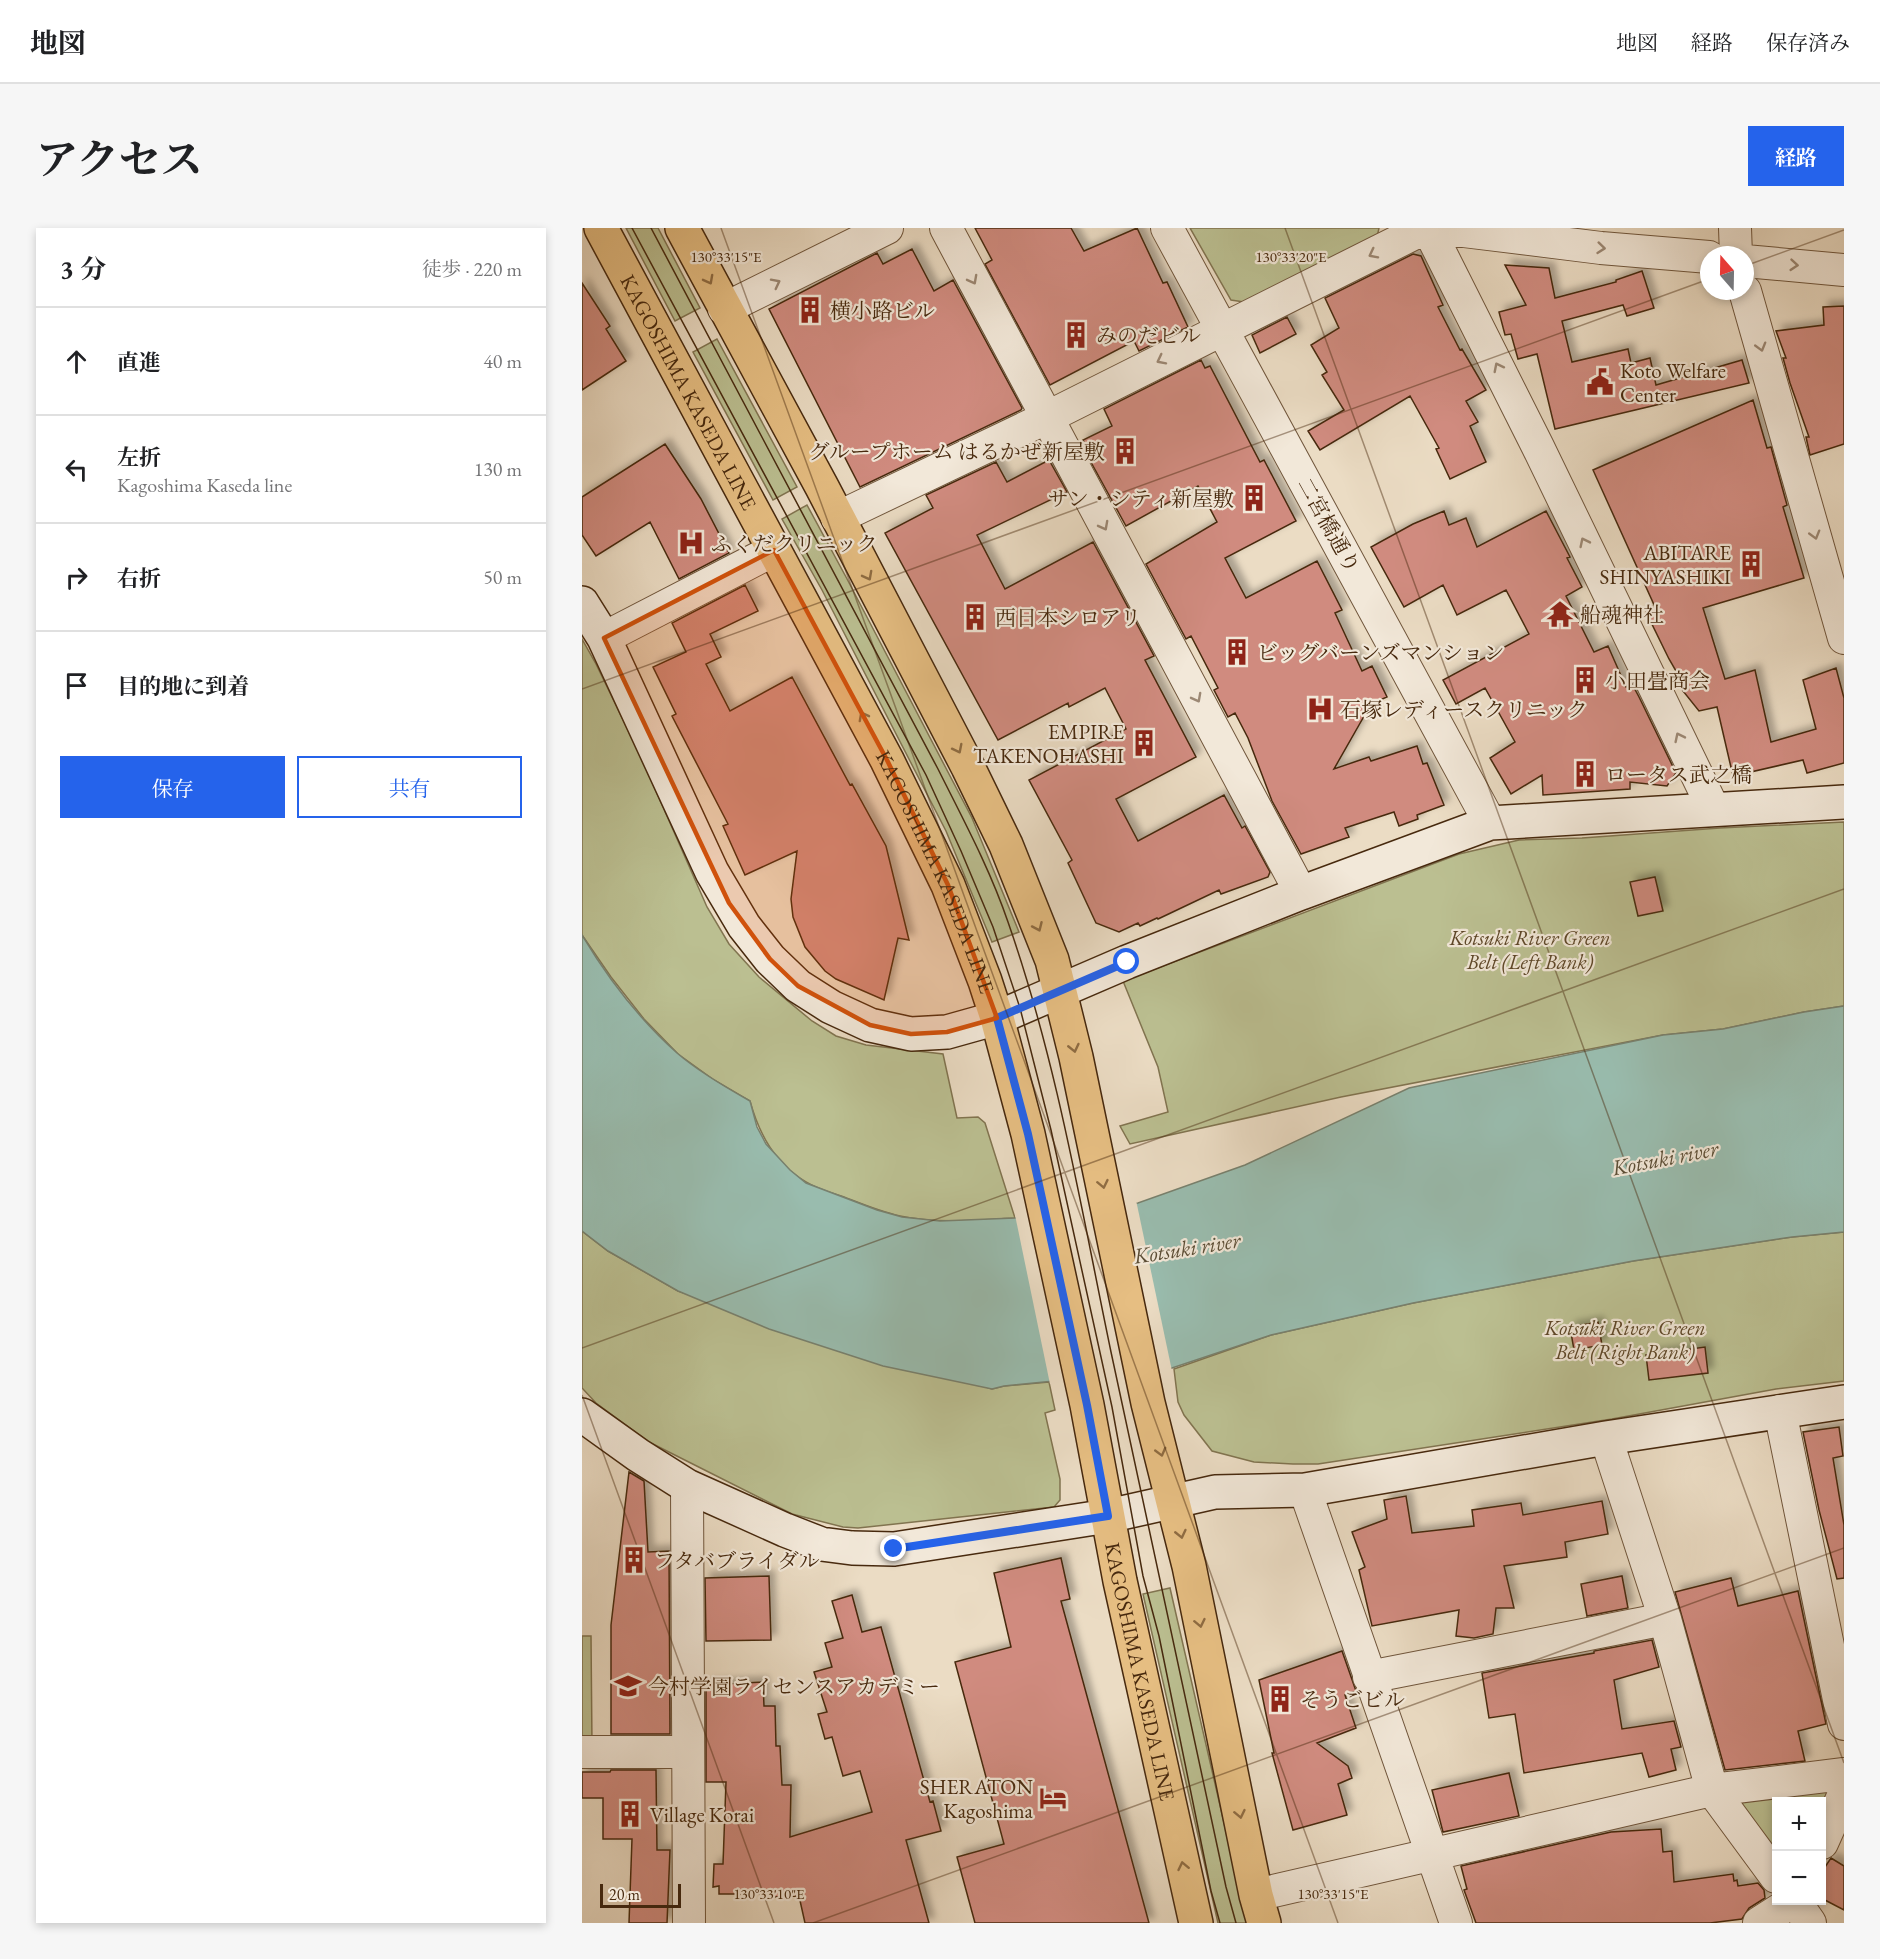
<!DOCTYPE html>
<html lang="ja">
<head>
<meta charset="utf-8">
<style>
  :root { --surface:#fff; --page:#f6f6f6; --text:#202124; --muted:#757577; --line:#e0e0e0; --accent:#2563eb }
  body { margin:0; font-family:"EB Garamond","Noto Serif JP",serif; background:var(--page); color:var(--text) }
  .controls { position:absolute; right:18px; bottom:18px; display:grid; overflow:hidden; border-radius:0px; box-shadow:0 3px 9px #0003 }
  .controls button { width:54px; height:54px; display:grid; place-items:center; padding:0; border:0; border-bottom:2px solid var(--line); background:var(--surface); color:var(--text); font:30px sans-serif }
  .compass { position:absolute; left:1118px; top:18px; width:54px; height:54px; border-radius:50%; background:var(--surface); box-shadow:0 3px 9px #0003; rotate:340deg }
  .scale { position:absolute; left:18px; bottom:15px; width:81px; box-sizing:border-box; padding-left:6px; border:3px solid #47290e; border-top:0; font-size:16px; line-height:21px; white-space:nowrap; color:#47290e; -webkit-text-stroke:4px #f2e8d9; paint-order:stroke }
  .stop { position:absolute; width:18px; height:18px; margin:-14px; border:4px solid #2563eb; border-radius:50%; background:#fff }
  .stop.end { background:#2563eb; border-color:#fff; box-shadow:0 2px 6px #0008 }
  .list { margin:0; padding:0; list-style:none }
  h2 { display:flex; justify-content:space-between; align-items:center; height:78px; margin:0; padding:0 24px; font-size:26px }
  h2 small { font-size:20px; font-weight:400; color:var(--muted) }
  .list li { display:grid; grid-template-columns:39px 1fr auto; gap:18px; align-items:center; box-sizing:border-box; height:108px; padding:0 24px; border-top:2px solid var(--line) }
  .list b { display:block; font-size:22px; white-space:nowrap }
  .list p { margin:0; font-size:20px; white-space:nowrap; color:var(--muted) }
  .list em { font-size:20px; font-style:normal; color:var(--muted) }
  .actions { display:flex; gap:12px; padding:18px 24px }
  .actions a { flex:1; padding:14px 0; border:2px solid var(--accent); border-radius:0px; text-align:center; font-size:21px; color:var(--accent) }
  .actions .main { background:var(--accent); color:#fff }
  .icon { flex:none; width:33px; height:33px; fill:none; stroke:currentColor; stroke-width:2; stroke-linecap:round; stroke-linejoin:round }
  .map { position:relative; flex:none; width:1262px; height:1695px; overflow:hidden; border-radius:0px }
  header { display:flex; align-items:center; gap:36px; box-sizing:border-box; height:84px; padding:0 30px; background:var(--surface); border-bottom:2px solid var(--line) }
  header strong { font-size:28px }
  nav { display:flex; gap:33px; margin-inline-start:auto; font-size:21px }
  .intro { display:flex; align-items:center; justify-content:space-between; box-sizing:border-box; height:144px; padding:0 36px }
  h1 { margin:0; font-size:42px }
  .button { padding:15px 27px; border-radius:0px; background:var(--accent); color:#fff; font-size:21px; font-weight:700 }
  main { display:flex; gap:36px; padding:0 36px }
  aside { flex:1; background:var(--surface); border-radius:0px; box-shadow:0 3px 9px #0003 }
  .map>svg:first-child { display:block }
</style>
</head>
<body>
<header>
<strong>地図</strong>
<nav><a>地図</a><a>経路</a><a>保存済み</a></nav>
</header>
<div class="intro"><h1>アクセス</h1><a class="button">経路</a></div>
<main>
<aside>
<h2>3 分<small>徒歩 · 220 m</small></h2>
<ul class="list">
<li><svg class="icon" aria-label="ahead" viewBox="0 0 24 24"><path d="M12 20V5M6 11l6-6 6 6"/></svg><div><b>直進</b></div><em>40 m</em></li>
<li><svg class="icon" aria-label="left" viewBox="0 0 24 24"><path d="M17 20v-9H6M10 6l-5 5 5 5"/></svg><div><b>左折</b><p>Kagoshima Kaseda line</p></div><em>130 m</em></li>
<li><svg class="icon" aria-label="right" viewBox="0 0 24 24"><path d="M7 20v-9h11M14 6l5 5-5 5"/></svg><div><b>右折</b></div><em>50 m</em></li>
<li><svg class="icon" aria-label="arrive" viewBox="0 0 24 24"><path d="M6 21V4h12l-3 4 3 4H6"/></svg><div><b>目的地に到着</b></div></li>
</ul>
<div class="actions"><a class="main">保存</a><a>共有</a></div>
</aside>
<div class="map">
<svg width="1262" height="1695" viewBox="0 0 1262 1695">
  <defs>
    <filter id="shadow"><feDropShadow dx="5.5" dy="-5.5" stdDeviation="3" flood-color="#0004"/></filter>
  </defs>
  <rect width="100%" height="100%" fill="#ebdcc4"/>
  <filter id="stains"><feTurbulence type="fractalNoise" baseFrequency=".00333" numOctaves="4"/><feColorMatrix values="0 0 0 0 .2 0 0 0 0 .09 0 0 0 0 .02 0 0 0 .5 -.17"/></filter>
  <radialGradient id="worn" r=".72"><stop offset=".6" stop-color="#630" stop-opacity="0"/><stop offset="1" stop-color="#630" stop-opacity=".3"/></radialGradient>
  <path fill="#bbbf91" stroke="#817450" stroke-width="1.5" d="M44,0H76L118,80L93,93Z
    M608,0H797L795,9L662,74L649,72Z
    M135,111L215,259L191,272L111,124Z
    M225,277L264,349L390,590L437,704L410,714L364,603L240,362L200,291Z
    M0,411L14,436L59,529L125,679L147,716L177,749L230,793L254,808L284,817L361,826L375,890L396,889L403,895L433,990C395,992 356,996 318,988C299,984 280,976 262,969C250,965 235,961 224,954C193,936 177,906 168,873L132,852L96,826L62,791L29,749L0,707Z
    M1262,594V778L1222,784L1141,801L1081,807L759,869L548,916L538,898L586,884L576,839L541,753L877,626L937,612L1000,610L1138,600Z
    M0,1003L26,1023L96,1063L410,1161L422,1158L467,1154L473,1182L463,1185L478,1251V1272L472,1279L276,1300L261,1299L210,1286L67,1214L14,1175L0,1160Z
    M1262,1004V1153L1194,1161L1030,1191L736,1236H711L672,1234L630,1223L602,1187L596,1174L592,1141L689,1107L831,1075L1051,1033L1210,1009Z
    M588,1360L665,1695H636L561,1366Z
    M0,1408H9L10,1517H0Z
    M1247,1559L1240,1600V1574H1194V1633L1152,1580L1156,1570Z"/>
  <path fill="#99bcae" stroke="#78816e" stroke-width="1.5" d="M0,707C25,749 58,792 95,825C117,844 143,859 168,873L175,899L184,916L208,942L224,955L295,982L320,989L358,993L433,990L556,975L663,937L827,860L1081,807L1141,801L1222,784L1262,778V1004L1210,1009L1051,1033L831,1075L689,1107L584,1142L422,1158L410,1161L301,1138L187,1101L96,1063L26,1023L0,1003Z"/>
  <path fill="#ebdcc4" d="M554,972L590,1143L468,1156L433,987Z"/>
  <path fill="#d08b7f" stroke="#47290e" stroke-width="1.5" filter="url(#shadow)" d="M393,0H489L502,23L555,0L581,55L585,54L606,99L557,123L552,113L468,157L403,36L410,32Z
    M330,21L352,63L371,52L440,180L439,182L278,259L187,81L295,25L301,36Z
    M831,26L839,28L861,77L856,79L878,122L880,121L904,162L884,173L896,194L888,198L904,234L868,251L854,221L857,220L828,168L738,222L726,203L762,182L740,147L745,144L729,117L757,100L743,70Z
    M923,37L967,40L973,70L1034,54V52L1060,43L1072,80L1045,88L1041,77L980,93L990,134L1046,121L1049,135L1068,130L1074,157L1160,132L1167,155L973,201L955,126L936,131L929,106L923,107L917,84L944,77Z
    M0,55L28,98L24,101L44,133L0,162Z
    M1262,78V216L1228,227L1224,209H1227L1208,155L1201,130H1204L1194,103L1242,97L1241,79Z
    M705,89L714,106L678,125L670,107Z
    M619,132L623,140L628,138L678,234L682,232L714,293L643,330L664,370L735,333L760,382L753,385L780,443L790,438L805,469L789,476L752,541L787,529L789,533L835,518L841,536L845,535L862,577L835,587L836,591L817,598L812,584L763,600L767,609L719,626L690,573L666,510L653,485L646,489L632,462L636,460L609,408L604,411L564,336L635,294L616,258L544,298L499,216L502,214L501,212L530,198L522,181Z
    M1171,172L1185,220L1189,219L1205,277L1201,279L1222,350L1121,380L1143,451L1173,442L1189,514L1234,501L1221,452L1254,440L1262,470V535L1225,545L1221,532L1151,548L1135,479L1117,483L1101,463L1105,462L1087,431L1064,384L1073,379L1011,242Z
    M83,216L119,271L147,325L97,351L68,294L14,328L0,307V269Z
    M467,232L485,264L395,307L423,361L511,314L572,428L563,432L614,529L534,571L556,613L642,567L660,600L663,598L688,644L686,649L639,666L637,662L576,691L575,690L558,698L556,695L537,704L514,695L486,635L490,632L447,552L544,501L523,460L487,479L486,475L416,512L303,305L351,280L344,267L414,234L425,254Z
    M862,283L867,297L884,290L895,319L964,283L988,329L985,330L1000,359L984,368L1012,424L1026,418L1044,459L1050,456L1057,469L1094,545L1085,558L1048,554V561L961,567L960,547L929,566L908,530L933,514L903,460L874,476L861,452L947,406L924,362L875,387L861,357L822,379L789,319L831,296Z
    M163,357L176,383L128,406L139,429L124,436L148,483L210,449L268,557L270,556L304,618L327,712L316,710L302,772L254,751L243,743L223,719L211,689L209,671L215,623L163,647L141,598L146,596L90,488L94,486L71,439L104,424L90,395Z
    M1073,649L1081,683L1056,688L1048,654Z
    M1016,1094L1020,1117L992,1122L988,1099Z
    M1123,1119L1126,1145L1067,1152L1064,1127Z
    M1257,1199L1261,1228L1251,1230L1262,1297V1350L1255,1351L1237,1282L1221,1204Z
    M47,1244L62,1253L66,1324L87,1323L88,1506H29V1397Z
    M824,1268L830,1305L892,1298L890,1282L939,1275L941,1287L1020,1273L1026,1306L983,1314L985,1329L922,1338L932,1380H914L911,1406L892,1410L874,1408L877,1382L790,1398L777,1342L783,1339L770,1304L805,1291L802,1272Z
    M479,1330L488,1371L479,1373L567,1695H393L375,1629L422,1616L373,1434L429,1419L412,1345Z
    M187,1348L189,1412L124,1413L123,1350Z
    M1040,1348L1046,1380L1005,1388L999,1356Z
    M1149,1350L1156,1378L1216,1363L1244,1496L1216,1503L1223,1533L1143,1542L1093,1364Z
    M270,1367L280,1404L299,1399L348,1574L351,1573L359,1603L324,1612L347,1695H223L217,1668L189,1669V1666H137V1658L131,1659L132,1636H141L144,1554H124V1457L181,1454L182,1478H193L194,1518H198L200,1557H209L208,1609L290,1584L278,1543L261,1548L250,1509L243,1511L236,1486L245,1484L232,1444L250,1439L243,1415L261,1410L250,1373Z
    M1070,1412L1077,1439L1032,1452L1040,1501L1092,1493L1099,1519L1089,1521L1094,1542L1067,1549L1060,1525L942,1545L933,1486L907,1490L900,1445L1012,1425V1423Z
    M760,1423L774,1463L763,1467L774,1500L735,1515L766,1538L770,1550L756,1556L765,1587L711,1602L690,1525H692L677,1452Z
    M29,1542H74L75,1622H88L85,1695H47L50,1611H21V1570H0V1544H28Z
    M927,1545L937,1588L861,1604L850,1562Z
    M1079,1601L1081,1624L1090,1623L1092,1654L1151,1646L1152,1653L1155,1652L1156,1658L1176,1655L1182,1662L1183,1670L1167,1680L1160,1691L1128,1695H894L882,1662L885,1661L879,1638L1029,1604Z
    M1249,1630L1262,1638V1682L1239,1670V1645Z"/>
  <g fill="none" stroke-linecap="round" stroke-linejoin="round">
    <defs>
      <path id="street" d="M364,0L719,665
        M585,0L908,595
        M846,0L956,219L1131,580
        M857,0L1019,20L1127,29
        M1153,0L1154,27
        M1163,33L1262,42
        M1163,63L1262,410
        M142,81L305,0
        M255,290L464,190L843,0
        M22,410L192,322
        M1198,1183L1262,1496
        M1024,1210L1083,1391L1130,1562L1194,1649
        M105,1258L107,1695
        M723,1262L874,1695
        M787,1449L1083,1391
        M0,1524H106
        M1240,1615L1262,1566
        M674,1667L1130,1562L1262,1546
        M1212,1672L1228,1695
        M1177,1695L1213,1672"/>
      <path id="secondary" d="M0,375L22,410L130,644L162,698L188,731L216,758L249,779L288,797L329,806L365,804L415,790L545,734L719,665L908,595L1262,574
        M0,1187L56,1227L105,1258L203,1302L239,1316L270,1320L312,1321L526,1288L633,1264L723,1262L1024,1210L1262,1174"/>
      <g id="primary">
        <path id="s1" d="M19,0L305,532L366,657L403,753L415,790L446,906L505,1177L538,1353L614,1695"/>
        <path d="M100,0L240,259L386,539L424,617L470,732L494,829L566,1175L607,1338L674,1667L682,1695"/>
      </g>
    </defs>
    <use href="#street" stroke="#70563c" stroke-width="34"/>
    <use href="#secondary" stroke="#47290e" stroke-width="36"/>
    <use href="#primary" stroke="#47290e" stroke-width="36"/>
    <use href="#street" stroke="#f2e8d9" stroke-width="32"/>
    <use href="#secondary" stroke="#f2e8d9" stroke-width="33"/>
    <use href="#primary" stroke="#e6be82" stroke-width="33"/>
    <path stroke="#47290e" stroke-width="1.5" d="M50,0L344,547L379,623L411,699L438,780L469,902L530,1179L561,1348L577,1408L629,1663L638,1695
      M69,0L356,541C381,591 408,641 426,694C475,834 499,980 529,1124C567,1303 606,1481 644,1659L654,1695"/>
  </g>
  <defs><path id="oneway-chevron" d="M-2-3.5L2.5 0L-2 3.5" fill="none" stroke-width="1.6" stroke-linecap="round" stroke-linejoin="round" transform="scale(1.5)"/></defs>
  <g stroke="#9c8874">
    <use href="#oneway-chevron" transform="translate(1019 20) rotate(6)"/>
    <use href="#oneway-chevron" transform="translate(791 26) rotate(153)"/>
    <use href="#oneway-chevron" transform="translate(1212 37) rotate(5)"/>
    <use href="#oneway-chevron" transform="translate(391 52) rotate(62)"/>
    <use href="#oneway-chevron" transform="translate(194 55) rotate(-27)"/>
    <use href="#oneway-chevron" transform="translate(1179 119) rotate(74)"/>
    <use href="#oneway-chevron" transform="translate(579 132) rotate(153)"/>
    <use href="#oneway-chevron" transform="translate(916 139) rotate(-117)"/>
    <use href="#oneway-chevron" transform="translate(522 298) rotate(62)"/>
    <use href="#oneway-chevron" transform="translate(1233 307) rotate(74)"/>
    <use href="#oneway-chevron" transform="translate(1002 314) rotate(-116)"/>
    <use href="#oneway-chevron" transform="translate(615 470) rotate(62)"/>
    <use href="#oneway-chevron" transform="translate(1097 509) rotate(-116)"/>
  </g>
  <g stroke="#8f6c42">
    <use href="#oneway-chevron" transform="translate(127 52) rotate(62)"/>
    <use href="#oneway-chevron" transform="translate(286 348) rotate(62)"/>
    <use href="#oneway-chevron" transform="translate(281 488) rotate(-118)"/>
    <use href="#oneway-chevron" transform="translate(376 521) rotate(63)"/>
    <use href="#oneway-chevron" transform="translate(456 699) rotate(66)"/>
    <use href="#oneway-chevron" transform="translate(492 820) rotate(77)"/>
    <use href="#oneway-chevron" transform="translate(521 956) rotate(78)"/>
    <use href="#oneway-chevron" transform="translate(579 1224) rotate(75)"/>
    <use href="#oneway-chevron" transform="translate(599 1306) rotate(77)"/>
    <use href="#oneway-chevron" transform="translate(618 1395) rotate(78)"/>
    <use href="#oneway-chevron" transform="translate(658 1586) rotate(78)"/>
    <use href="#oneway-chevron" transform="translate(601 1638) rotate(-102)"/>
  </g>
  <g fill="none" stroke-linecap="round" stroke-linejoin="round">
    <path stroke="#2563eb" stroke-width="8" d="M312,1321L526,1288L505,1177L446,906L415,790L545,734"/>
  </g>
  <path fill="#d0520c" fill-opacity="0.2" stroke="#d0520c" stroke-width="4.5" stroke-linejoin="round" d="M192,322L305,532L366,657L415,790L365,804L329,806L288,797L216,758L188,731L147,675L22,410Z"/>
  <path fill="none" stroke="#47290e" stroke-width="1.5" stroke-opacity="0.45" d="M139,0L756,1695M703,0L1262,1535M1163,38L1262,2M0,461L1127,51M0,1120L1262,661M0,1167L192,1695M231,1695L1262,1320"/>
  <defs>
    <symbol id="building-bare" viewBox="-9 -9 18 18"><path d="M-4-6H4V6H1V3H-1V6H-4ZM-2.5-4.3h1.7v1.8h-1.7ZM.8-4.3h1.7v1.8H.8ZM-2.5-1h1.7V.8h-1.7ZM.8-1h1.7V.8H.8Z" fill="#8f2418" stroke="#f2e8d9" stroke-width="2.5" paint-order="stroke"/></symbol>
    <symbol id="civic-bare" viewBox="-9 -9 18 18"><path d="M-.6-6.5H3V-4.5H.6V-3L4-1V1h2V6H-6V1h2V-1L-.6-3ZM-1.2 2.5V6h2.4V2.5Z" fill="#8f2418" stroke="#f2e8d9" stroke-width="2.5" paint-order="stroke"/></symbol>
    <symbol id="hospital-bare" viewBox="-9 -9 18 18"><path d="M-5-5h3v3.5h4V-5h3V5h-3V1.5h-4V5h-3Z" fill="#8f2418" stroke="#f2e8d9" stroke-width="2.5" paint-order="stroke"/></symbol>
    <symbol id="temple-bare" viewBox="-9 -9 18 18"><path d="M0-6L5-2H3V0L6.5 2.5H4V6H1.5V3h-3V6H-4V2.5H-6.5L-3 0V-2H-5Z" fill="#8f2418" stroke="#f2e8d9" stroke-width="2.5" paint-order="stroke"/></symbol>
    <symbol id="university-bare" viewBox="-9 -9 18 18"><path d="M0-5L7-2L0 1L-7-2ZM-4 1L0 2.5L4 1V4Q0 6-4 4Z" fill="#8f2418" stroke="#f2e8d9" stroke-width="2.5" paint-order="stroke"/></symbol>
    <symbol id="hotel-bare" viewBox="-9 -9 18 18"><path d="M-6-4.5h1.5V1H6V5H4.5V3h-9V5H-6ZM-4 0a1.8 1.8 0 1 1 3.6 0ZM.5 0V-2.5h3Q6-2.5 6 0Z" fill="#8f2418" stroke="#f2e8d9" stroke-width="2.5" paint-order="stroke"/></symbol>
  </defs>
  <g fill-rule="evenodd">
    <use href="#building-bare" x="209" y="63" width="38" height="38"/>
    <use href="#building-bare" x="475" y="88" width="38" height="38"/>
    <use href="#civic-bare" x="999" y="135" width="38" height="38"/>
    <use href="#building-bare" x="524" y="204" width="38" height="38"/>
    <use href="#building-bare" x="653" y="251" width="38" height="38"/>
    <use href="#hospital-bare" x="90" y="296" width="38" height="38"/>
    <use href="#building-bare" x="1150" y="317" width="38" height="38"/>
    <use href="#temple-bare" x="959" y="367" width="38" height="38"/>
    <use href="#building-bare" x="374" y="370" width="38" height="38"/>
    <use href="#building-bare" x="636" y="405" width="38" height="38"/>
    <use href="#building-bare" x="984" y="433" width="38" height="38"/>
    <use href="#hospital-bare" x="719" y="462" width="38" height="38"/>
    <use href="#building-bare" x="543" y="496" width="38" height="38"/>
    <use href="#building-bare" x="984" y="527" width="38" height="38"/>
    <use href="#building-bare" x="33" y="1313" width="38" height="38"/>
    <use href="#university-bare" x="27" y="1439" width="38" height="38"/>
    <use href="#building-bare" x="679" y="1452" width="38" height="38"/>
    <use href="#hotel-bare" x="452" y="1551" width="38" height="38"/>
    <use href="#building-bare" x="29" y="1567" width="38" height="38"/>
  </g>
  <g text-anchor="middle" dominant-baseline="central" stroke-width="4.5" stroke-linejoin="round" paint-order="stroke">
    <g font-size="21" fill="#47290e" stroke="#f2e8d9" text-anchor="start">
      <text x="248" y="82">横小路ビル</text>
      <text x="514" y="107">みのだビル</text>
      <text x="1038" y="142">Koto Welfare<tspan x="1038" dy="24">Center</tspan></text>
      <text x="523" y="223" text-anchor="end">グループホーム はるかぜ新屋敷</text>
      <text x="652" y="270" text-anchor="end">サン・シティ新屋敷</text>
      <text x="129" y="315">ふくだクリニック</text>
      <text x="1149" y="324" text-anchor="end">ABITARE<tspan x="1149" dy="24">SHINYASHIKI</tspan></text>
      <text x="998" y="386">船魂神社</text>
      <text x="413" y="389">西日本シロアリ</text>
      <text x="675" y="424">ビッグバーンズマンション</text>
      <text x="1023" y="452">小田畳商会</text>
      <text x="758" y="481">石塚レディースクリニック</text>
      <text x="542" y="503" text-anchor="end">EMPIRE<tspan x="542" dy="24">TAKENOHASHI</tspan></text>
      <text x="1023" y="546">ロータス武之橋</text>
      <text x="72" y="1332">フタバブライダル</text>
      <text x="66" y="1458">今村学園ライセンスアカデミー</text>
      <text x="718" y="1471">そうごビル</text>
      <text x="451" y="1558" text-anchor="end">SHERATON<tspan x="451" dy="24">Kagoshima</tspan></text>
      <text x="68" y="1586">Village Korai</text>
    </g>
    <g font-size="21" fill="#47290e" stroke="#f2e8d9">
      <text stroke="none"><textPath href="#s1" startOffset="186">KAGOSHIMA KASEDA LINE</textPath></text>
      <text transform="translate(747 297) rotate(61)">二宮橋通り</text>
      <text stroke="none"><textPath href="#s1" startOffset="726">KAGOSHIMA KASEDA LINE</textPath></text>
      <text stroke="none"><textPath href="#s1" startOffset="1554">KAGOSHIMA KASEDA LINE</textPath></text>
    </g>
    <g font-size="21" font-style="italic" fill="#5e4728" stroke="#f2e8d9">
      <text x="948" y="709">Kotsuki River Green<tspan x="948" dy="24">Belt (Left Bank)</tspan></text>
      <text x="1043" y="1099">Kotsuki River Green<tspan x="1043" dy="24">Belt (Right Bank)</tspan></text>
    </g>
    <g font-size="22" font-style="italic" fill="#5c4e36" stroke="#f2e8d9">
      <text transform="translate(1083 930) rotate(-11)">Kotsuki river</text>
      <text transform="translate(605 1020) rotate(-9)">Kotsuki river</text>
    </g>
  </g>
  <g font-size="15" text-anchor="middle" fill="#47290e" stroke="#f2e8d9" stroke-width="4.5" stroke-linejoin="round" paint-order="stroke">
    <text x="144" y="34">130°33'15"E</text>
    <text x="709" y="34">130°33'20"E</text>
    <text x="187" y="1671">130°33'10"E</text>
    <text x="751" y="1671">130°33'15"E</text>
  </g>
  <rect width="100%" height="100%" filter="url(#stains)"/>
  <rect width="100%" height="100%" fill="url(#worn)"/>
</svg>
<div class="controls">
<button>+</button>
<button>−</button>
</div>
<svg class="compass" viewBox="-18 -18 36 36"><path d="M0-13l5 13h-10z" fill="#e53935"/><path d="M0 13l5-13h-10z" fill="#757577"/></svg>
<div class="scale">20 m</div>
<div class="stop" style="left:545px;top:734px"></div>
<div class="stop end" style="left:312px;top:1321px"></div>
</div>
</main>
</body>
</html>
